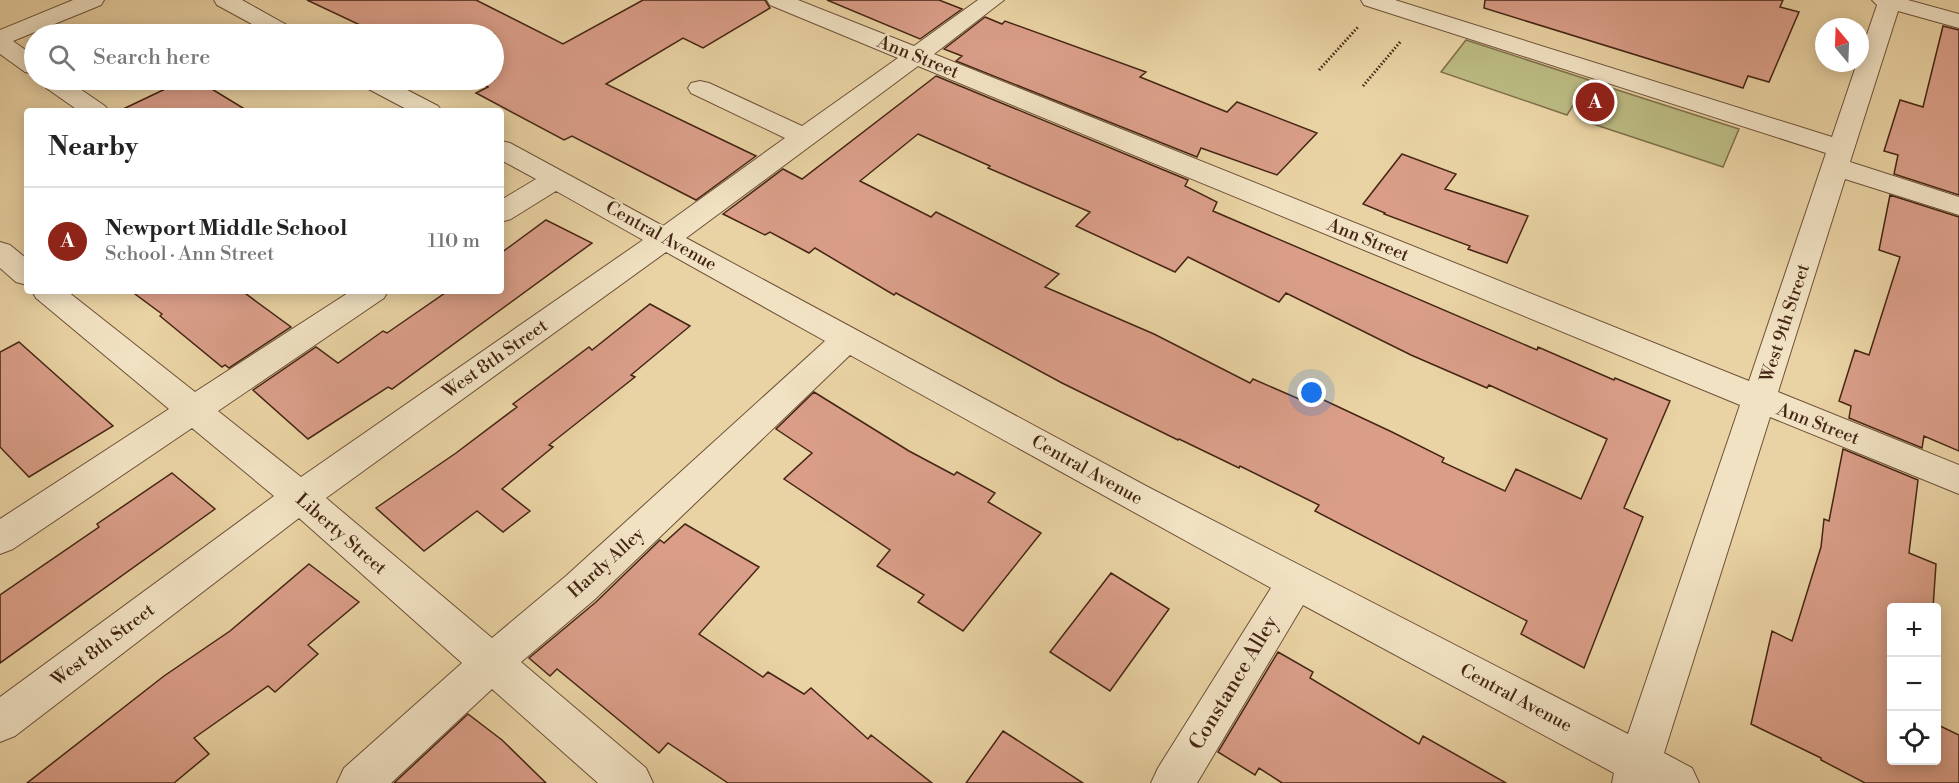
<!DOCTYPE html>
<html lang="en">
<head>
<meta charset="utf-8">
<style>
  :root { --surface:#fff; --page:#f2f2f2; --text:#222; --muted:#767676; --line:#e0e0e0; --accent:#8f2418 }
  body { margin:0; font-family:"Libre Bodoni",serif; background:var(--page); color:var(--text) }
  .controls { position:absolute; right:18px; bottom:18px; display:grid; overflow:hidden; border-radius:6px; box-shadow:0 3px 15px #0003 }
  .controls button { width:54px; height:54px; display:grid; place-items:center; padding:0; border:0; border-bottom:2px solid var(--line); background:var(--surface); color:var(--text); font:30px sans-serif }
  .compass { position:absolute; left:1815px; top:18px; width:54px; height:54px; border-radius:50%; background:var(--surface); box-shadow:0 3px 15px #0003; rotate:341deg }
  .you { position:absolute; left:1312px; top:393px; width:21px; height:21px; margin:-15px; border:4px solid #fff; border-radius:50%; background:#1a73e8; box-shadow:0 0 0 9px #1a73e833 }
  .badge { display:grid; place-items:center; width:39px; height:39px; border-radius:50%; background:var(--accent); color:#fff; font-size:20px; font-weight:700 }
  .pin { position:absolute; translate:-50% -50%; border:3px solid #fff; box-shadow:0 2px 6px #0006 }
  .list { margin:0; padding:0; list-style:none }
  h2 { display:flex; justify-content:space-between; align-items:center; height:78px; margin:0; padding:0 24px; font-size:26px }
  h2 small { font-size:20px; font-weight:400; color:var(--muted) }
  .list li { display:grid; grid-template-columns:39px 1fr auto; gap:18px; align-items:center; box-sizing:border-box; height:108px; padding:0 24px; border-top:2px solid var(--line) }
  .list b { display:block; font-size:22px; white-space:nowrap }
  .list p { margin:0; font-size:20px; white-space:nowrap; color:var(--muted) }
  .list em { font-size:20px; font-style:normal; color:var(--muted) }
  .icon { flex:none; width:33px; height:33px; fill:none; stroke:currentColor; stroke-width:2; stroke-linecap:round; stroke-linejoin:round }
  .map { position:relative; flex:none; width:1959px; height:783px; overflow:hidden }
  .search { position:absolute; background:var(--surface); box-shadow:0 3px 15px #0003; left:24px; top:24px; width:480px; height:66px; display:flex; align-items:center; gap:15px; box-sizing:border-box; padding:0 21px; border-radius:33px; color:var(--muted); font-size:22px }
  .panel { position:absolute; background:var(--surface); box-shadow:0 3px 15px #0003; left:24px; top:108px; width:480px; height:186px; border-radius:6px }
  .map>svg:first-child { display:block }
</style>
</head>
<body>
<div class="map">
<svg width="1959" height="783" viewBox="0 0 1959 783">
  <rect width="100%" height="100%" fill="#e9d2a3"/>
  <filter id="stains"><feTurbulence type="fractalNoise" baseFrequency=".00333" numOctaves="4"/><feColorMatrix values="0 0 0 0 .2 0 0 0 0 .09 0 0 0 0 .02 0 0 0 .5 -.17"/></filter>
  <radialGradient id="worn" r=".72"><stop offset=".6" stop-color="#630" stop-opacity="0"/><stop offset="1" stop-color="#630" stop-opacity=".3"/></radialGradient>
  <path fill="#bbba82" stroke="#80704b" stroke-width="1.5" d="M1466,40L1589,80L1567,115L1441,72Z
    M1605,86L1739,129L1723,167L1584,121Z"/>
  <path fill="#da9e88" stroke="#442514" stroke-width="1.5" fill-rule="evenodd" d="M307,0H476L563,44L643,0H765L770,8L703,48L683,38L606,84L756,156L696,200L572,136L564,140L476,93L488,87L474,80H494V34H379Z
    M827,0H939L962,9L920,39Z
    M1485,0H1783L1780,7L1799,12L1769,82L1748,76L1743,88L1484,8Z
    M985,17L1002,24L1005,21L1146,72L1140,77L1227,112L1237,102L1317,133L1277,175L1201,148L1197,157L956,61L962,56L944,49Z
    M1943,26L1959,30V195L1894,174L1898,155L1884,151L1900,100L1923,107Z
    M936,76L1188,180L1185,186L1217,202L1213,211L1537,350L1538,347L1614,380L1615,378L1670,401L1624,508L1643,517L1584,668L1521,634L1527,621L1315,511L1319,505L1240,466L1239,468L1179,439L1178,440L1062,383L896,293L894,295L815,248L809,253L770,232L765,235L723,214L783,169L802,179ZM918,134L990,166L988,168L1090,212L1076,226L1175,272L1188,257L1279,302L1286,293L1411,355L1487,388L1489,385L1607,439L1581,499L1516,469L1505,491L1442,462L1444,458L1392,432L1311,394L1306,402L1253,379L1250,383L1154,334L1045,287L1059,274L936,212L931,217L860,181Z
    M184,80H197L248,111H119Z
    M1402,154L1456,174L1445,189L1528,216L1507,263L1468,249L1470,246L1384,214L1385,213L1363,204Z
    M1890,195L1959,217V451L1924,436L1922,448L1849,418L1851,406L1839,401L1855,350L1869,355L1900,257L1879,250Z
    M546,220L592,243L392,389L388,387L308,439L253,390L316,347L338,363L383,331L387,333L448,291H501V253Z
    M131,291H242L291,327L229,368L225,365L222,367L160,316L162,314Z
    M650,304L690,326L631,375L635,377L549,445L553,447L502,489L530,511L503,532L477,511L424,551L376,508L456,453L517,407L513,404L589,347L592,350Z
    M19,342L113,426L29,477L0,447V352Z
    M814,392L909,451L954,475L957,472L995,493L988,502L1041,533L963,631L918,602L924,595L877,566L890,550L784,479L812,453L776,429Z
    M1843,449L1918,480L1909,553L1936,564L1933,608H1892V760H1936V724L1959,735V783H1865L1821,760V758L1751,724L1772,631L1792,641L1821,547L1824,519L1829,521Z
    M172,473L215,509L0,663V595L99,527L97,524Z
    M685,524L759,567L699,634L763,677L768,672L804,694L811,688L868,739L871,735L932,783H728L668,743L659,753L557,669L550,676L529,658L596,602L660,540L664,543Z
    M309,564L359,602L308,645L318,654L275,692L268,686L194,738L209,754L174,783H27L164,676L230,631Z
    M1111,573L1169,609L1110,691L1050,652Z
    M1278,652L1313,672L1310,678L1419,744L1423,736L1506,783H1282L1259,768L1255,775L1218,752Z
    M468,714L502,740L546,783H394Z
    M1003,731L1083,783H966Z"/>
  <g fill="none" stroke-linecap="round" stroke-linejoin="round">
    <defs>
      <path id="minor" d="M73,0H104L101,5L13,41L34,56V74L25,72L0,54V30Z
        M214,0H242L294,29L298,34H270L217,5Z
        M767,0H798L914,46L978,0H1004L934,54L1749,381L1826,153L1364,5L1361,0H1395L1832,137L1857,63H1860V55L1877,5L1872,0H1908L1959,14V28L1898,11L1850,162L1959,197V215L1845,179L1778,392L1959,465V494L1770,417L1664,753L1692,768L1699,783H1612L1614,773L1303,605L1197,783H1151L1158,768L1271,588L850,355L594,600L521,662L646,768L653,783H598L492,689L391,783H337L344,768L462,663L299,518L15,736L0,742V697L274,496L192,428L13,549L0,554V519L169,409L36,298L32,291H67L195,392L351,291H388L384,298L218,411L301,477L643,240L556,191L511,219L501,222V200L536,179L501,160V141L510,143L663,226L785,138L691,93L688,88L691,83L700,81L709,83L802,126L898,58L770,5ZM918,66L1740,405L1628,734L1148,487L686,238ZM666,252L825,341L566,576L492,638L326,498Z
        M39,80H67L105,106L109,111H79L42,85Z
        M358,80H388L438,106L442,111H410L361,85Z
        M0,242L10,245L27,259V285L16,282L0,268Z"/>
    </defs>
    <use href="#minor" stroke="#6d5038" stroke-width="2"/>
    <path stroke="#442514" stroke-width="3" stroke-dasharray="1.5 2" stroke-linecap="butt" d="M1319,70L1358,27
      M1363,86L1401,41"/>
    <use href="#minor" fill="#f1e2c3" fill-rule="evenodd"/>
  </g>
  <g text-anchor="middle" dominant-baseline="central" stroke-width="4.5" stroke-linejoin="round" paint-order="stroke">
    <g font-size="18" fill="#442514" stroke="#f1e2c3">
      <text transform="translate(918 57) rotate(22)">Ann Street</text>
      <text transform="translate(661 236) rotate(29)">Central Avenue</text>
      <text transform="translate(1368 240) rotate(22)">Ann Street</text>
      <text transform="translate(1785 323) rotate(-72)">West 9th Street</text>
      <text transform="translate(495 359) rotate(-35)">West 8th Street</text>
      <text transform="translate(1818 424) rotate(21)">Ann Street</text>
      <text transform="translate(1087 470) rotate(29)">Central Avenue</text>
      <text transform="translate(341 534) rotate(41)">Liberty Street</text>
      <text transform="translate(606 563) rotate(-42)">Hardy Alley</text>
      <text transform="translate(103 645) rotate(-37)">West 8th Street</text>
      <text transform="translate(1516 698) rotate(28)">Central Avenue</text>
    </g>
    <g font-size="21" fill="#442514" stroke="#f1e2c3">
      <text transform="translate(1234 683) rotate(-59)">Constance Alley</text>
    </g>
  </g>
  <rect width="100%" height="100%" filter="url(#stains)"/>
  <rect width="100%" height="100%" fill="url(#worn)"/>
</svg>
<div class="controls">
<button>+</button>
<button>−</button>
<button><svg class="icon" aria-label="locate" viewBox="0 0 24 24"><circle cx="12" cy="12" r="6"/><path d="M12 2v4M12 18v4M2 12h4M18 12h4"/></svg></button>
</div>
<svg class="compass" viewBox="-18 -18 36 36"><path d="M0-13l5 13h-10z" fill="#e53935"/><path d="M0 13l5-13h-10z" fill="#767676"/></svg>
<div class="you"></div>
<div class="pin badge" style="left:1595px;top:102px">A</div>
<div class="search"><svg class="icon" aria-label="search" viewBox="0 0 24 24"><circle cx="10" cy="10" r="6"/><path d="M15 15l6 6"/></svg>Search here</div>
<section class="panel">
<h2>Nearby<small></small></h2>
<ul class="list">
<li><span class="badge">A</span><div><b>Newport Middle School</b><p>School · Ann Street</p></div><em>110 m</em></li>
</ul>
</section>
</div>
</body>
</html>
